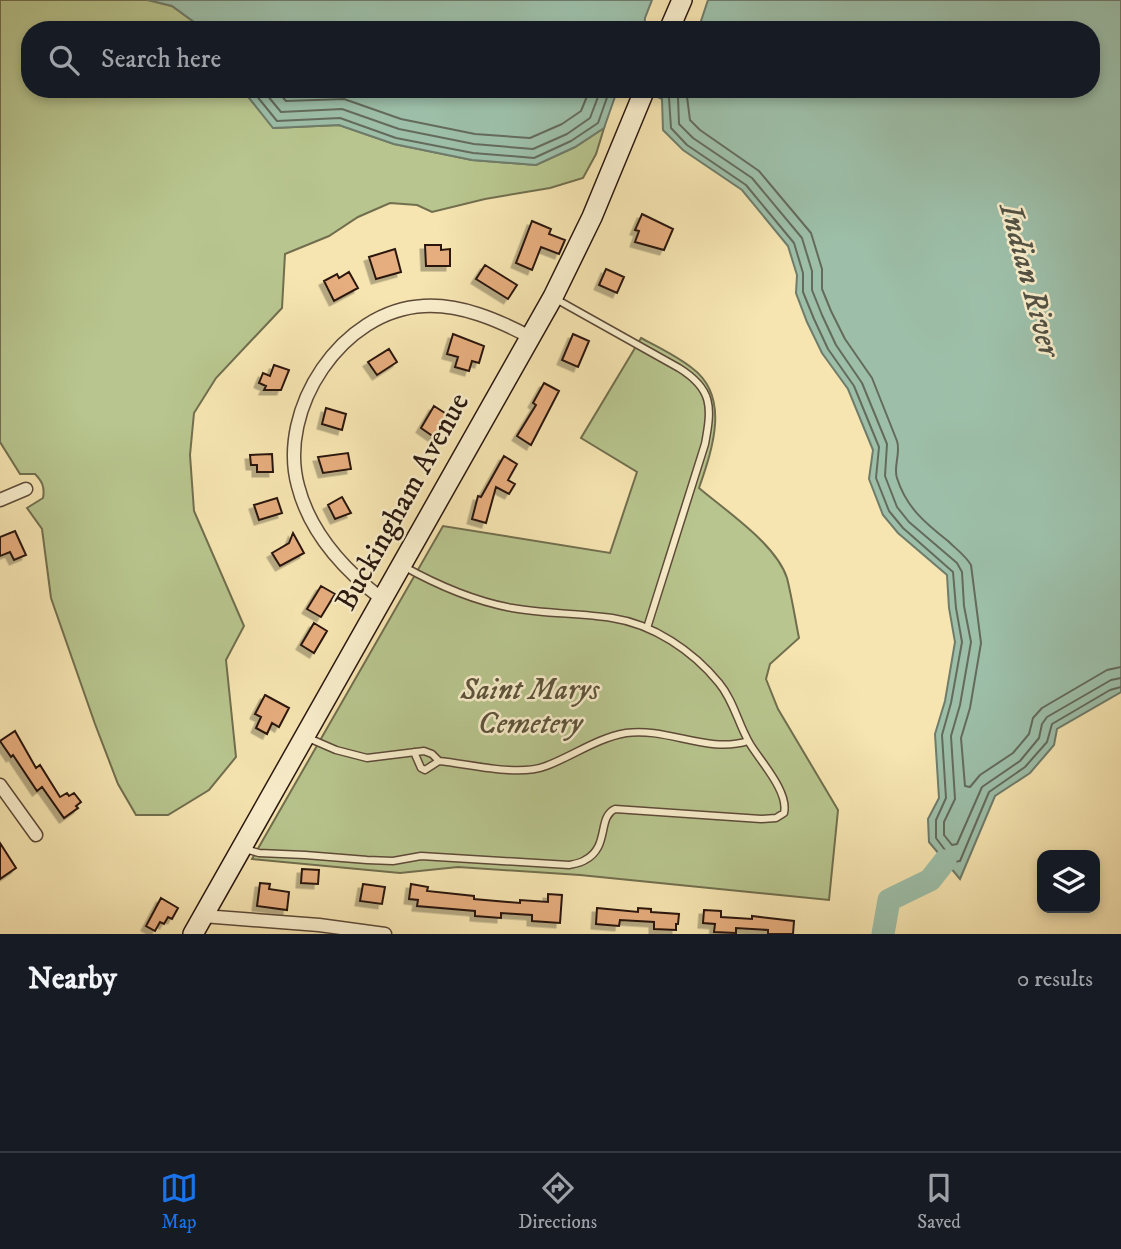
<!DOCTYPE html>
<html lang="en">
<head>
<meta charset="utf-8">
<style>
  :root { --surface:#171b24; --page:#20242c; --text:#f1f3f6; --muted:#9ea1a6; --line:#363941; --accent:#1a73e8 }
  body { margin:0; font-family:"IM FELL DW Pica",serif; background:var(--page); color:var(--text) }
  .controls { position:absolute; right:21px; bottom:21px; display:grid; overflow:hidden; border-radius:14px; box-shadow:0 4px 10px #0003 }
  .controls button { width:63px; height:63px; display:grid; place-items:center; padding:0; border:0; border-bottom:2px solid var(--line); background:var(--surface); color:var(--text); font:35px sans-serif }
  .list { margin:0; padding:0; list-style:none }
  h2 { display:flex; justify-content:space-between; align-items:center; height:91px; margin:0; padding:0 28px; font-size:30px }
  h2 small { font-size:23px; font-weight:400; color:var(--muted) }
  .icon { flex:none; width:38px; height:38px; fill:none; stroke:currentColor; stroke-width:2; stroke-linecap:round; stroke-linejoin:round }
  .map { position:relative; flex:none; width:1121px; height:934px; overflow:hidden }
  .search { position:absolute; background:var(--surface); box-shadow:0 4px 10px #0003; left:21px; right:21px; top:21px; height:77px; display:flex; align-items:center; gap:18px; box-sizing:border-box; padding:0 24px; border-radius:28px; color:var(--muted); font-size:26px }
  .sheet { height:217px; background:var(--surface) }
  nav { display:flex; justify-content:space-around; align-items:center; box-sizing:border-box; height:98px; border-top:2px solid var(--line); background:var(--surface); font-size:19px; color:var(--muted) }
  nav a { display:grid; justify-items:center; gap:4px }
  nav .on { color:var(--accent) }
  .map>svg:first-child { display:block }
</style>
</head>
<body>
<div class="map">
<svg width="1121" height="934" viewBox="0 0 1121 934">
  <defs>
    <filter id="shadow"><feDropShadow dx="-4.5" dy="4.5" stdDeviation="0" flood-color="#0004"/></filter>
  </defs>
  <rect width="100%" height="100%" fill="#f6e5b1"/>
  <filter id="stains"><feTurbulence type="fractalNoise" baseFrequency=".00286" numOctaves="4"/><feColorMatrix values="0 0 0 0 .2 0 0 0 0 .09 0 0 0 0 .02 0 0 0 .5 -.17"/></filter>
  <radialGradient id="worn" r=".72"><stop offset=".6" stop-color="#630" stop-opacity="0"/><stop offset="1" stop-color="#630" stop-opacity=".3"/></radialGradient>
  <path fill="#b8c58e" stroke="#716e4e" stroke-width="2" d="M0,0H148L172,6L205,30H30V89H242L274,128L339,125L394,144L472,160L536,165L575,147L604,128L596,154L583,178L550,188L485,199L432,212L417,205L390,203L358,217L329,236L285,254L282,308L216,378L194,413L190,455L194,511L244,626L226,660L236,757L209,790L168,815H136L118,784L95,724L51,598L42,529L27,508L43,498C45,487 42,481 35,474H20L0,442Z
    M641,338C658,347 677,356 692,368C731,397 712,450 699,488C726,511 776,544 787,578C792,598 795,618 799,638L770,664L766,679L778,709L838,810L829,900L580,875L458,867L400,873L252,859L443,526L610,553L637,472L581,438Z"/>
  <path fill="#9dbfa9" stroke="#6f7c6b" stroke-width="2" d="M148,0H652L645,18L644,30H205L172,6Z
    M708,0H1121V692L1057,729L1054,745L1030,773L995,796L960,879L929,842L928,819L939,798L935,734L945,701L955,642L949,608L947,575L898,533L883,515L869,479L873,450L848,389L822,353L807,322L796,293L797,275L788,246L742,190L683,150L663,130L662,99L642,89H1091V30H698Z
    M242,89H620L617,91L604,128L575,147L536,165L472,160L394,144L339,125L273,128Z"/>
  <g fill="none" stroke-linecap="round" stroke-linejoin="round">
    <path stroke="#646b5c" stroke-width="2" d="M251,89L277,121L340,118L396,138L473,153L534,158L571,141L598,123L610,89
      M262,89L281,112L342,109L399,129L474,144L533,149L567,134L590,118L601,89
      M276,89L286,101L344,99L401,119L475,134L530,138L562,124L581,111L590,89
      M658,89L669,98L671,128L687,145L746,185L794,243L803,273V292L814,319L828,349L854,386L879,447L876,478L889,511L903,528L953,572L956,608L962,642L951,703L942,735L946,798L936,820V838L954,862L960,861L989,792L1025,767L1047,742L1052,724L1110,690L1121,687
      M674,89L678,97L679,124L693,138L752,178L802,238L812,271V290L822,315L836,345L862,383L887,444L885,476L897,507L909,522L957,563L962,572L964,606L971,642L960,705L951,736L955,799L944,822V835L952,845L957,844L982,787L1020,761L1039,738L1042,724L1047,717L1111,680L1121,678
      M686,89L690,120L700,130L759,171L811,233L822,269V289L831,311L845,339L872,378L897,441C901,453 893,467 897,478C906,507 925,523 948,541C956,549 965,555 971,565L981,643L970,708L961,738L965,786L970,787L980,775L1013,753L1029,734L1033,718L1042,708L1107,670L1121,667"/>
    <path stroke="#9dbfa9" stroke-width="23" d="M883,934L889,900L930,880L945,861"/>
  </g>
  <path fill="#e6ad7e" stroke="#2a170f" stroke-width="2" filter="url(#shadow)" d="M642,214L673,229L664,250L635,242L639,231L635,230Z
    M532,221L551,229L549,234L565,240L559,254L541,247L532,270L516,263Z
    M425,245H441V250L450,249V266H426Z
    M395,249L401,272L376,279L369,257Z
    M485,265L517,285L508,299L476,279Z
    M606,269L624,277L617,293L599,285Z
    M349,272L358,288L334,301L324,281L337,274L339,278Z
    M453,334L484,346L479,363L472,361L469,371L455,367L458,357L447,354Z
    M573,334L589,341L578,367L562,360Z
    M389,349L397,362L377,375L368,362Z
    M274,365L289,370L281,390H264L266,386L259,383L263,373L270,376Z
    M544,383L559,391L531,445L517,436L536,405L533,403Z
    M434,406L448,415L434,437L421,428Z
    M326,408L346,414L342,430L322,424Z
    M348,453L351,469L323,473L318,457Z
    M272,454L273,472H257V465H251L250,455Z
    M504,456L517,464L508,480L515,484L509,494L496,487L486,523L472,519L478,496L481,497Z
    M342,497L351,513L335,519L328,505Z
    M277,498L282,513L259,520L254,505Z
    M15,531L26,555L14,560L10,552L0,556V537Z
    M293,533L304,553L280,566L272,553L289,543Z
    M321,586L335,594L321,617L307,609Z
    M314,623L327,631L314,653L301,645Z
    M265,695L289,708L279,727L272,723L267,734L256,728L261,717L255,714Z
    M15,731L36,768L40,765L60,797L67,793L69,796L74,793L81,802L76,806L78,808L64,818L42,787L37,791L13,755L11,757L0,741Z
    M0,843L16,868L0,879Z
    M302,869L319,870L318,884L301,883Z
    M260,883L270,884L269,889L289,892L287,910L257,906Z
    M363,884L385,887L382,904L360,901Z
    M411,884L428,887L427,891L474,896V899L520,903V900L548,902V894L562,895L560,923L532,921V915L501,913V918L475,916V911L417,906L418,900L409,899Z
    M161,898L178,908L172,919L168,917L164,924L160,922L155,931L146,926Z
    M597,908L638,912V908L651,909V912L679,914L678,924H676V930L654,929V922L620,920L619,926L596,924Z
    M704,910L721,911V917L752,919V916L794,921L793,934H768V930L736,928V933L714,932L715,924L703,923Z"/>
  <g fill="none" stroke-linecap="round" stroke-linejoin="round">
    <defs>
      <path id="lane" d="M554,298L679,368C713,389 712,407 705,444L647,628
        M306,737L336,750L367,758L424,751L432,754L439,761C470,764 518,777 546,766C573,756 597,738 626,733C667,727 708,754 748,741
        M414,752L421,768L425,770L439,761
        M245,849L259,853L305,855L367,860L393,861L421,856L569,865C574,864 581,863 585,860C610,847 597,817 615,809L761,819L776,818L784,813C789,792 761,762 750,744C738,724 734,701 719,683C693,651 653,624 612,618C579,613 545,614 512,608C474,601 437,585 403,566"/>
      <path id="street" d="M0,500L26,489
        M382,599C344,570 310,533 298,486C277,409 342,310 424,306C461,304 498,320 530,337
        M0,785L36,835
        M203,916L319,925L385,934"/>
      <path id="secondary" d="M669,30L682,0
        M193,934L553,297L592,217L645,89"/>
    </defs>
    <use href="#lane" stroke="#5d4a38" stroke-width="9"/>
    <use href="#street" stroke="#5d4a38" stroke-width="15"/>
    <use href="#secondary" stroke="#2a170f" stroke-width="22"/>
    <use href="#lane" stroke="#f9eecc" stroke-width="6"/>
    <use href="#street" stroke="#f9eecc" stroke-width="12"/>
    <use href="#secondary" stroke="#f9eecc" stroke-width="19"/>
  </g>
  <g text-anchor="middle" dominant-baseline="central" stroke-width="5" stroke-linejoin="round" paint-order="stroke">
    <g font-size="30" fill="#2a170f" stroke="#f9eecc">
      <text transform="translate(403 502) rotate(-61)">Buckingham Avenue</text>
    </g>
    <g font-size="30" font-style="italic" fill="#5c543b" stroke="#f9eecc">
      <text x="530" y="690">Saint Marys<tspan x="530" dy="34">Cemetery</tspan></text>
    </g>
    <g font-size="32" font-style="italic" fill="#525245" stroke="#f9eecc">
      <text transform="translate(1029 280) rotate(75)">Indian River</text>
    </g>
  </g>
  <rect width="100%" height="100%" filter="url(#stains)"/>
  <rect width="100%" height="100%" fill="url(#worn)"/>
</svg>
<div class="controls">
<button><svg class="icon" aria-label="layers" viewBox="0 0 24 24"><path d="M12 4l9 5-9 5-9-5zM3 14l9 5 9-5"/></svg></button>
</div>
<div class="search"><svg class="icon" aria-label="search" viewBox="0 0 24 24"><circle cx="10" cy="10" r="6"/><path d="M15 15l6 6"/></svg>Search here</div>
</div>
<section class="sheet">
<h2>Nearby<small>0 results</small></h2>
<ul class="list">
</ul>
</section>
<nav>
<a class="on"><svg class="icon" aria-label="map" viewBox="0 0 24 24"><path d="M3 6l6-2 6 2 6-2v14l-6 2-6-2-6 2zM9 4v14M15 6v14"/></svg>Map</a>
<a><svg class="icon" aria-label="directions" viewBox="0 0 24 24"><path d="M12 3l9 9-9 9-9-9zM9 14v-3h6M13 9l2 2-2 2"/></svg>Directions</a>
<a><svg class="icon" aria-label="saved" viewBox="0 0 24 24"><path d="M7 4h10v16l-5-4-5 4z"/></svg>Saved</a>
</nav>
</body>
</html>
